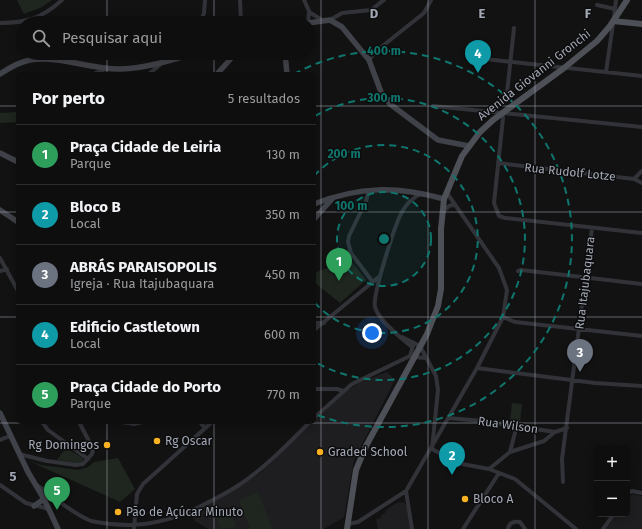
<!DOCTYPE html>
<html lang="pt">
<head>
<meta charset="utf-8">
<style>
  :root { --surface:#0e0e0e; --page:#171717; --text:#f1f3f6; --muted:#9b9c9e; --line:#2e2e2e; --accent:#db2777 }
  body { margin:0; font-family:"Fira Sans",sans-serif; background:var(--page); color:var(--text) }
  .controls { position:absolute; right:12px; bottom:12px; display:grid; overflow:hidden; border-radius:6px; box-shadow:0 2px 10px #0003 }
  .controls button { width:36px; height:36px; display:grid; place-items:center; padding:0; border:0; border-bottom:1px solid var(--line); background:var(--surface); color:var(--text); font:20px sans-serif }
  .you { position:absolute; left:372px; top:333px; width:14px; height:14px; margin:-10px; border:3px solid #fff; border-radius:50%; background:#1a73e8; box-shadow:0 0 0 6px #1a73e833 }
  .badge { display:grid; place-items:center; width:26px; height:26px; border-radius:50%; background:var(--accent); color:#fff; font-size:13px; font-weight:700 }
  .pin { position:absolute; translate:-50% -33px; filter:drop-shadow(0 1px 2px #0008) }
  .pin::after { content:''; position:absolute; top:21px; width:14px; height:12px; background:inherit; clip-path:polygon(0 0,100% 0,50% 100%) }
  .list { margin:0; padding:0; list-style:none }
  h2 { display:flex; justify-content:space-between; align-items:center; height:52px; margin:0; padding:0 16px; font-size:17px }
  h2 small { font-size:13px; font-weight:400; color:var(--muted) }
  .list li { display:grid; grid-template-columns:26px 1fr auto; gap:12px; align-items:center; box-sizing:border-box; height:60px; padding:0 16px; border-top:1px solid var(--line) }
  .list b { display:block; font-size:15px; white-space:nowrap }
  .list p { margin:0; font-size:13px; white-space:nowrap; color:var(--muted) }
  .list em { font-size:13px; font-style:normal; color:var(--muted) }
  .icon { flex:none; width:22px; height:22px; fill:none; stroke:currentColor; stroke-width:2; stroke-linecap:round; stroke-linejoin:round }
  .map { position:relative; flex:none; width:642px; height:529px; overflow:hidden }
  .search { position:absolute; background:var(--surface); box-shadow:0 2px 10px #0003; left:16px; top:16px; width:300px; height:44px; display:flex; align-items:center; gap:10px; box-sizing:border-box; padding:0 14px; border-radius:22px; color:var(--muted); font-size:15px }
  .panel { position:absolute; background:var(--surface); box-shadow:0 2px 10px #0003; left:16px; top:72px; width:300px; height:352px; border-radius:6px }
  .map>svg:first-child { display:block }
</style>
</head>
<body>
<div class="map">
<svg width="642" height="529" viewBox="0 0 642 529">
  <rect width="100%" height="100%" fill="#121213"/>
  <path fill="#1e1e20" d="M387,372L395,380L354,460L344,517L324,529H208L195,521L190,514L241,486L260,473L343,394L360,382Z
    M633,494L642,496V529H605L618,514H627V499Z
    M404,502L406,505L411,529H378L376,519L381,518V515L385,513L387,509L397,503Z"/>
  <path fill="#1e261f" d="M17,0H52L40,8L24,14Z
    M18,112V122L0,123V113Z
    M350,259L366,280L340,303L314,282V273Z
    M512,403L522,404L520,423L510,422Z
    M66,448L83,458V461L81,464L57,460Z
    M118,458L135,489L120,502L29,461L41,465L78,470L88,467L94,462Z
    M258,492L273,529H250L239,500Z
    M228,507L236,527L221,529L214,513Z"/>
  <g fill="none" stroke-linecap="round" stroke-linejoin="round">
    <path stroke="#323339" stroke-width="4" d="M240,0L241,23
      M304,0L309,11L308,23
      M597,5L615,9
      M309,12L322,20
      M614,17L616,0
      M330,20L342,13L371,10L384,0
      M0,23C27,23 42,18 62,0
      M200,23L204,13L205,0
      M364,53L375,52
      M475,58L642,76
      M170,60L175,53
      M369,60L375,52L424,13L431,0
      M606,72L613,24
      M93,74L106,69
      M149,74L162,63
      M507,93L514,28
      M433,106L642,127
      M502,114L503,118L494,203L499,216L505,218L642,233
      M498,163L634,179L642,183
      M634,179L642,171
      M369,190L366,201L349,236L348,242L351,253L372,281
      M442,212C447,208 450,203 456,206
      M0,258L18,291
      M0,271L7,269
      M518,271L521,270L642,284
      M503,317L515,322L642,336
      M314,323H324
      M314,330L380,276
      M402,337L420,346L436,376L438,390L432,449L457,463L489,469L515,479L576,529
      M412,347C401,338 378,320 375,307C372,296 395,224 402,212C406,204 414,197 422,193
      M414,357L426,358
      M477,368L595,383L642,386
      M314,389H337L343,391
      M314,418L352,384L410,356L413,346
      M448,418L482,421L555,432L567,428
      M42,422L48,430L88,459
      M122,422L134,424L143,422
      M200,422L205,428
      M0,440L10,436
      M510,452L517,425
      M19,454L47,461L76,465L83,464L92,454L93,449L79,422
      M489,469L510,452L544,441L555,432
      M563,482L562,459L592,228
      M0,485L26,503L49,509
      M38,486C55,497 71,513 91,521C132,529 162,525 199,507C213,500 227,493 239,485C265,468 288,444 310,422
      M406,491L412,529
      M627,494L632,491L642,493
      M44,499L56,498
      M348,524L358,522L406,491L477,368L503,317L507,290L499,268L447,193
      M134,528L137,494L143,484L212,422
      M463,529L499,473
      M508,529C509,523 513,521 520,522L525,529
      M603,529L614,514"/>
    <path stroke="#404249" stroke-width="5.5" d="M308,23L330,20L342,27L369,60L381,92L390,104L438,140L469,146
      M285,53L287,74
      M0,74C9,68 19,62 30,60C60,55 91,70 121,69C147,68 172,60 196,53
      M217,74L236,53
      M0,153L18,162
      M314,204C360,186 396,186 444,199
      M0,210L18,222
      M314,219L333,198
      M0,413L28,472L44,499L58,529
      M34,506L44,499"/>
    <path stroke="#4e5058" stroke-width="6" d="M613,21L642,24
      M347,529L356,470L366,446L427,334L438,306L441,289V229L444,199L462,156L480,132L493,120L564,68L597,41L610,26L627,0"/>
  </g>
  <path fill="none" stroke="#a2a8b5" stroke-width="1" stroke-opacity="0.55" d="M107,0V23M214,0V23M321,0V529M428,0V529M535,0V529M107,53V74M214,53V74M0,106H18M314,106H642M0,212H18M314,212H642M0,317H18M314,317H642M107,422V529M214,422V529M0,423H642"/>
  <circle cx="384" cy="239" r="47" fill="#0f766e" fill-opacity=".12"/>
  <g fill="none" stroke="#0f766e" stroke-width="2" stroke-dasharray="7 5">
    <circle cx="384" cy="239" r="47"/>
    <path d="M314 176A94 94 0 1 1 314 302"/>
    <path d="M315 116A141 141 0 1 1 315 362"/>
    <path d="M294 74A188 188 0 1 1 315 414"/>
  </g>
  <g fill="#fab223" stroke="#0d0d0e" stroke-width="1.5">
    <circle cx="157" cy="441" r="4"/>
    <circle cx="107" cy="445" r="4"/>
    <circle cx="320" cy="452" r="4"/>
    <circle cx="465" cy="499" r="4"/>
    <circle cx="118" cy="512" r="4"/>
  </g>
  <g text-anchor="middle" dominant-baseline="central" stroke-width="3" stroke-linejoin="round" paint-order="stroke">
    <g font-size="12" fill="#a2a8b5" stroke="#0d0d0e">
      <text transform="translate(534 75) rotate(-38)">Avenida Giovanni Gronchi</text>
      <text transform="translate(570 172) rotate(6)">Rua Rudolf Lotze</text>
      <text transform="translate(585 283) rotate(-83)">Rua Itajubaquara</text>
      <text transform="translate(508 425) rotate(8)">Rua Wilson</text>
    </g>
    <g font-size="12" fill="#a2a8b5" stroke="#0d0d0e" text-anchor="start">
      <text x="165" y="441">Rg Oscar</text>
      <text x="99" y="445" text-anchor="end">Rg Domingos</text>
      <text x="328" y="452">Graded School</text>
      <text x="473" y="499">Bloco A</text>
      <text x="126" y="512">Pão de Açúcar Minuto</text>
    </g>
  </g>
  <g font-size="13" text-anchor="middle" font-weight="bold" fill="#a2a8b5" stroke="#0d0d0e" stroke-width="3" stroke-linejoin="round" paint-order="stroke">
    <text x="374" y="18">D</text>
    <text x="482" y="18">E</text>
    <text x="588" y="18">F</text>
    <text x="13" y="481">5</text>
  </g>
  <circle cx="384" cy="239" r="6" fill="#0f766e" stroke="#0d0d0e" stroke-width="2"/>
  <g font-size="12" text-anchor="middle" font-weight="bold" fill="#0f766e" stroke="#0d0d0e" stroke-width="3" stroke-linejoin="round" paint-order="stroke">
    <text x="384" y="55">400 m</text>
    <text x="384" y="102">300 m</text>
    <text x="344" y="158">200 m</text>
    <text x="351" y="210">100 m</text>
  </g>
</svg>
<div class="controls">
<button>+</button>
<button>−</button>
</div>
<div class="you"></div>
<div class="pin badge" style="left:339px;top:281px;background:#2e9e5b">1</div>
<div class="pin badge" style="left:452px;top:475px;background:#0f9aa8">2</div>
<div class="pin badge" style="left:580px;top:372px;background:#6b7280">3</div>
<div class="pin badge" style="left:478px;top:73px;background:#0f9aa8">4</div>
<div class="pin badge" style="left:57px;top:510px;background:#2e9e5b">5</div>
<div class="search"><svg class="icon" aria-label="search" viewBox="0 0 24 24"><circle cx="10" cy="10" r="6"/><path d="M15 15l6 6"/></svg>Pesquisar aqui</div>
<section class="panel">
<h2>Por perto<small>5 resultados</small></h2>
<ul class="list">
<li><span class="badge" style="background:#2e9e5b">1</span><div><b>Praça Cidade de Leiria</b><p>Parque</p></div><em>130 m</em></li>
<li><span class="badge" style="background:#0f9aa8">2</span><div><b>Bloco B</b><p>Local</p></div><em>350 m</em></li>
<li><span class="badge" style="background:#6b7280">3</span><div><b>ABRÁS PARAISOPOLIS</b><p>Igreja · Rua Itajubaquara</p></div><em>450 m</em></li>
<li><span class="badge" style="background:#0f9aa8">4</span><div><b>Edificio Castletown</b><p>Local</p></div><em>600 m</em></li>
<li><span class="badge" style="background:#2e9e5b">5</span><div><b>Praça Cidade do Porto</b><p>Parque</p></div><em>770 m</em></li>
</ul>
</section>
</div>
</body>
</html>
